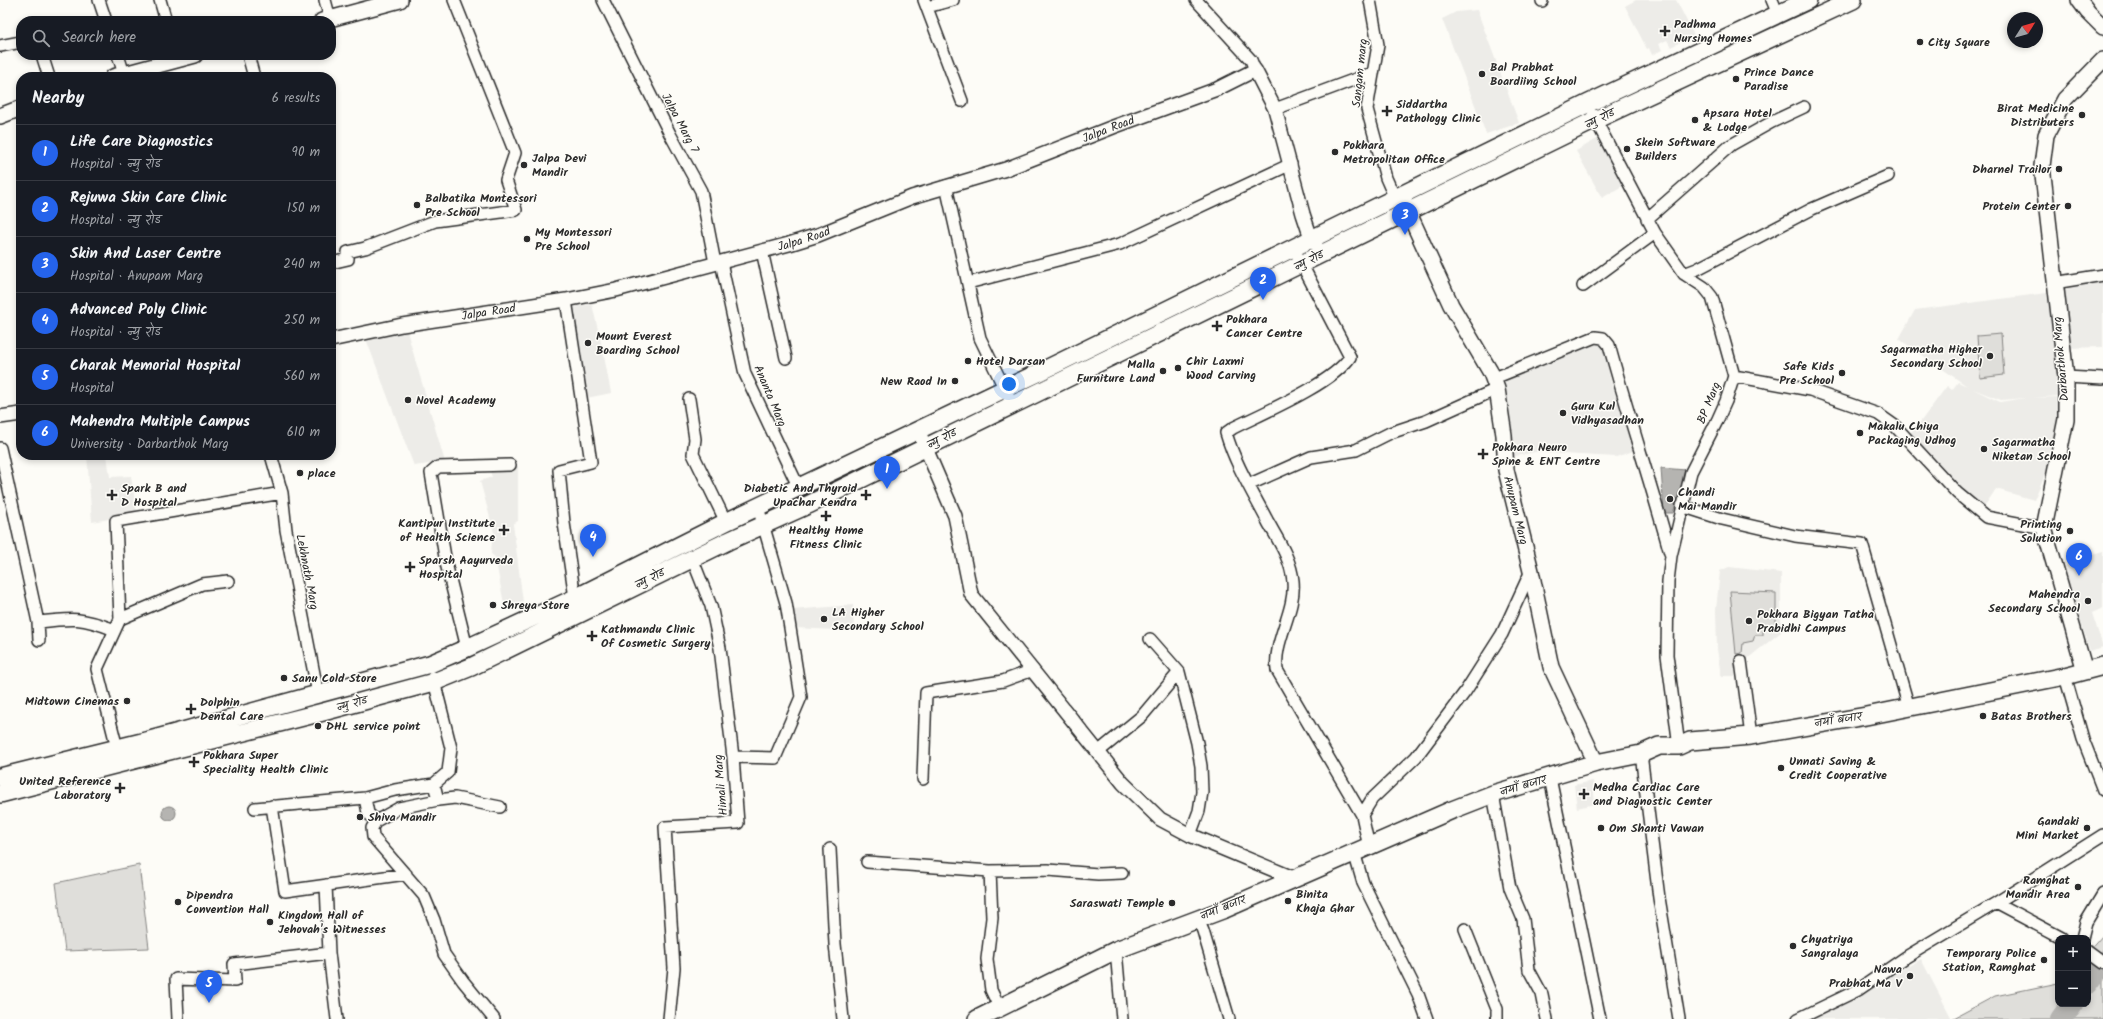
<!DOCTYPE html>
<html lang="en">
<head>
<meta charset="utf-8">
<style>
  :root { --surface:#171b24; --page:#20242c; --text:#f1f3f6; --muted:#9ea1a6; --line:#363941; --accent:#2563eb }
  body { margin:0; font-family:Kalam,"Playpen Sans Deva",sans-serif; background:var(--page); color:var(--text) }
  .controls { position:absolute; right:12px; bottom:12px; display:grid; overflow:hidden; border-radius:8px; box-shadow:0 2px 6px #0003 }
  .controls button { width:36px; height:36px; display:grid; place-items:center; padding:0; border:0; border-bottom:1px solid var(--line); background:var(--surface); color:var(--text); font:20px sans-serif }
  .compass { position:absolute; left:2007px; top:12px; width:36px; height:36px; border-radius:50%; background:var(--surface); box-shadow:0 2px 6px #0003; rotate:53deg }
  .you { position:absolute; left:1009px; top:384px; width:14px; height:14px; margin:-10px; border:3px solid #fff; border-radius:50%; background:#1a73e8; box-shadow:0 0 0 6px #1a73e833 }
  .badge { display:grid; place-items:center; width:26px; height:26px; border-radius:50%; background:var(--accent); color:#fff; font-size:13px; font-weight:700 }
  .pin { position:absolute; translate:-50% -33px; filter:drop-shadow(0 1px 2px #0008) }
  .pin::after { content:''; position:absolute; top:21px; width:14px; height:12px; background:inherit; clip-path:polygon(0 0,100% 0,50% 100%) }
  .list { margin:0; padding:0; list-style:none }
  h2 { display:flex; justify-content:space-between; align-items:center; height:52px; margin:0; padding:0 16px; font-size:17px }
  h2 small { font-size:13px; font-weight:400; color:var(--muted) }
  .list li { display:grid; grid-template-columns:26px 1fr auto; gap:12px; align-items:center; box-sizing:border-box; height:56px; padding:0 16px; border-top:1px solid var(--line) }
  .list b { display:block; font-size:15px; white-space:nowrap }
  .list p { margin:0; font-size:13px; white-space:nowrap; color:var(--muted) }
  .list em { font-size:13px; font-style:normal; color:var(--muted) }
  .icon { flex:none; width:22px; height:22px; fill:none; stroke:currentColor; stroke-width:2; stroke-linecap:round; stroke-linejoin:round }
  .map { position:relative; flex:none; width:2103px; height:1019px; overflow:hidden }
  .search { position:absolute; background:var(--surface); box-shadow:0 2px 6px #0003; left:16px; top:16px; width:320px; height:44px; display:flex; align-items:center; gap:10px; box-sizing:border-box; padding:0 14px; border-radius:16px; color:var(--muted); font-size:15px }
  .panel { position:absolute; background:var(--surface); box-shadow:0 2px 6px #0003; left:16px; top:72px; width:320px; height:388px; border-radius:16px }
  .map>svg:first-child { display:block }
</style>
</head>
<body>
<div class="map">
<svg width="2103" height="1019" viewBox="0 0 2103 1019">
  <rect width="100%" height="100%" fill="#fdfcf7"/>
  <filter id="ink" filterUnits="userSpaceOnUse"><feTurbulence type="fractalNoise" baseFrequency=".025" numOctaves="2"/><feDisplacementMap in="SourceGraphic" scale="8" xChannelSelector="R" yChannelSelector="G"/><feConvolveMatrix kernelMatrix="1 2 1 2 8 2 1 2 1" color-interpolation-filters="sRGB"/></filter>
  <g filter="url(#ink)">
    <path fill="#edece8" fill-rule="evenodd" d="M1636,0H1676L1694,35L1671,47L1667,40L1659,44L1662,50L1652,55L1649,48L1647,49L1625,6Z
      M1477,10L1519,123L1486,134L1442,19L1456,12Z
      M1597,139L1624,185L1602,198L1576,151Z
      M2103,281V347L2066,348L2060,285Z
      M2047,293L2058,377V396L2033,398L2058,397L2063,419L2052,458L2034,500L1996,489L1980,513L1954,498L1904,439L1918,425L1947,386L1952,390L1958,382L1967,386L1899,339L1915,310ZM1973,389L2001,400L2025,398L2000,402Z
      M592,304L604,356L611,393L582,399L569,308Z
      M406,328L445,462L414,466L366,339Z
      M1602,342L1611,381L1633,451L1616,457L1546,453L1545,450L1511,457L1500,381L1546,360Z
      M87,455H107L110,477L131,476L137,514L92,522Z
      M488,466H518V521L513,524L523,602L504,604L495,557L491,554L492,540L495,536L480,481L492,477Z
      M2103,551V608L2092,613L2103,647L2090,651L2072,594L2065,566L2079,558Z
      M1729,567L1781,573V632L1747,659H1734L1735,676H1721L1717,649L1716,610L1720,571Z
      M853,605L854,631L795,628L792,610Z
      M1593,781L1595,804L1577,808L1574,785Z
      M1921,959L1952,1019H1810L1859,994Z"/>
    <path fill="#dfdeda" stroke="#858482" d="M2001,334L2004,375L1980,378L1977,336Z
      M1730,591L1776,593V625L1763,628V635H1755L1753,641L1743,643L1742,653L1736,654Z
      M139,865L149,948L65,951L56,883Z
      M2103,935V1019H1952L1995,996L2058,983V1004H2088V952Z"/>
    <path fill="#b5b4b1" stroke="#7e7d7b" d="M1661,468L1686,470L1673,513H1664Z
      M162 813a7 7 0 1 1 14 0a7 7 0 1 1-14 0Z"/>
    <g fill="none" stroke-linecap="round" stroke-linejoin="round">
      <path stroke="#b5b4b1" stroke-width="22" d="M2088,983L2103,963
        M2061,1019L2072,1004"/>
      <defs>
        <path id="minor" d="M99,0L106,21
          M160,0L166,21
          M325,0L330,19
          M603,0L670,134L701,191L715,263
          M924,0L962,101
          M1196,0L1251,60L1255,70
          M1370,0L1378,45L1367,109L1386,178L1397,203
          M1542,0V1
          M1772,0L1778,14
          M927,7L953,0
          M0,46L21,42
          M42,55L49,77
          M118,55L124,74
          M248,55L254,77
          M1275,109L1372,73
          M1593,115L1655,233L1684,274L1704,287L1712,297L1734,376L1726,401L1717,421L1691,472L1671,556L1668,581L1667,655L1679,746
          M946,186L980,338L1012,404
          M1647,219L1731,145L1772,122L1804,107
          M762,251L786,358
          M1298,257L1350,357C1332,384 1263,413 1233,428L1226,433C1235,464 1253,493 1268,522C1278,540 1291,559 1293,581C1296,611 1273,641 1277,670L1362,815L1369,847
          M721,262L745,374L799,488
          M331,263L348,259V252L365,248L435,221L516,210L506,180L515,153L454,0
          M1684,274L1697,269L1812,209L1888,176
          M968,283L1120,244L1291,164
          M2054,283L2103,275
          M1583,286L1655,233
          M566,300L591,462L559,470L564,523L575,598
          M1734,376L1810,390L1878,414L1895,426L1957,493L1986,517L2044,528
          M2066,377L2103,379
          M1492,379L1595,337L1603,338L1609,345C1628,415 1651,483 1670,553
          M689,399L695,439L693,454L726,522
          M0,448L38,622L39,640
          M271,455L282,493L286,530L318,694
          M1248,485L1311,457L1356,450L1390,433L1426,421L1497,389
          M1682,506L1722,519L1795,536L1862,544L1909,708
          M120,619L116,521L282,493
          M38,622C73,618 81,617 115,630
          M1150,639L1179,672L1197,743L1201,766L1202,792L1199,811L1190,835
          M467,648L446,563L431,473L438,467L510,465
          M1741,661L1751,736
          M2065,676L2083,739L2103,790
          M433,677L451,748L448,772L434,784L395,790L365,798L368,813L376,821L372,828L373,837L424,896L434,920L444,954L463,981L494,1019
          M117,748L97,669L120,619L202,584L228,581
          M1098,752L1142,716L1179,672
          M1641,754L1659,898L1679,1019
          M733,757L775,758L801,697L786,603L758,507
          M1550,778L1600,1019
          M923,779L926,693L1003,681L1033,670
          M434,784L438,800L455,798L500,807
          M1493,794L1510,888L1523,919L1529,970L1542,994L1547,1019
          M272,806L285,891L406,874
          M255,808L365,798
          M1362,815L1372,799L1416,757L1465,692L1502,634L1531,571
          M376,821L399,808L438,800
          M830,849L835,944L843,1019
          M1354,852L1363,883L1418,994L1427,1019
          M867,862L990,871L1048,870L1098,874L1122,873
          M990,871L992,918L987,959L991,990L1000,1009
          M326,885L329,953L337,1019
          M1996,903L2062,938
          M1198,919L1203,931L1229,1019
          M1465,929L1497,1009V1019
          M2082,938L2086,922L2103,894
          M1116,950L1122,1019
          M2088,952L2103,963
          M178,1019L176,979L235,981L234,964L329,953
          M669,1019L674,968L665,827L738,823L733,757L720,648L711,606L692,558
          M1798,1019L1858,990L1906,957L1996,903L2103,835"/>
        <g id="tertiary">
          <path id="s1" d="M331,340L402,325L566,300L616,290L789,244L818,235L912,197L1006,169L1113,127L1217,89L1255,70L1275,109L1303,214L1309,232L1316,245"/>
          <path d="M0,417L21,414"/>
          <path d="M918,430L955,516L971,594L1123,783L1160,819L1190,835L1293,878"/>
        </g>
        <g id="secondary">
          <path d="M2079,0L2088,12L2103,27"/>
          <path d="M322,21L400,0"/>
          <path d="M113,77L195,55"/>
          <path d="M0,116L21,108"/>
          <path id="s2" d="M1401,196L1451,305L1491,373L1497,389L1504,435L1506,470L1531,571L1551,667L1596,763"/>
          <path d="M2085,671L2044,528L2066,419V377L2042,166L2046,135L2065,99L2103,60"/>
        </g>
        <path id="primary" d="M0,777L150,740L318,694L430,664L467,648L575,598L726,522L1040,372L1587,104L1808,0
          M0,794L323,712L434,682L471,667L728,541L808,505L1595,120L1853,0
          M977,1019L1116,950L1225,909L1452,810L1493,794L1596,763L1641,754L1659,746H1679L1690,741L1751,736L1866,716L2065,676L2103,666"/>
      </defs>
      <use href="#minor" stroke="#2b2b2b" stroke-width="14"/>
      <use href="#tertiary" stroke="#2b2b2b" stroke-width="16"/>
      <use href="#secondary" stroke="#2b2b2b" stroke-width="18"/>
      <use href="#primary" stroke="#2b2b2b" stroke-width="20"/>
      <use href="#minor" stroke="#fdfcf7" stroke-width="11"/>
      <use href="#tertiary" stroke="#fdfcf7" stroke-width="13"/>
      <use href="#secondary" stroke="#fdfcf7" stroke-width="15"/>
      <use href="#primary" stroke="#fdfcf7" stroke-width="17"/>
    </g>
  </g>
  <g fill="#2b2b2b" stroke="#fdfcf7" stroke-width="1.5">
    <path d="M1663 25h4v4h4v4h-4v4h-4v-4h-4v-4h4z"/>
    <circle cx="1920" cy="42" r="4"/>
    <circle cx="1482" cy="74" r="4"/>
    <circle cx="1736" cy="79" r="4"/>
    <path d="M1385 105h4v4h4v4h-4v4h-4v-4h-4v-4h4z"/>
    <circle cx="2082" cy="115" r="4"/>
    <circle cx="1695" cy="120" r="4"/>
    <circle cx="1627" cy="149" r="4"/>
    <circle cx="1335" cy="152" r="4"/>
    <circle cx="524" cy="165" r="4"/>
    <circle cx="2059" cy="169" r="4"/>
    <circle cx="417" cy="205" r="4"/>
    <circle cx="2068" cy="206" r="4"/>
    <circle cx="527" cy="239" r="4"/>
    <path d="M1215 320h4v4h4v4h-4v4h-4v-4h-4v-4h4z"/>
    <circle cx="588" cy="343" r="4"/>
    <circle cx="1990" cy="356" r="4"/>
    <circle cx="968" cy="361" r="4"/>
    <circle cx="1178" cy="368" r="4"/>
    <circle cx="1163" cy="371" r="4"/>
    <circle cx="1842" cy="373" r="4"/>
    <circle cx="955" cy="381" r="4"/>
    <circle cx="408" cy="400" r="4"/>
    <circle cx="1563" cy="413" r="4"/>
    <circle cx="1860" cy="433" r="4"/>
    <circle cx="1984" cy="449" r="4"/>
    <path d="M1481 448h4v4h4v4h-4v4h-4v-4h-4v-4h4z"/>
    <circle cx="300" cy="473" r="4"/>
    <path d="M110 489h4v4h4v4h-4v4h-4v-4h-4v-4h4z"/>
    <path d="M864 489h4v4h4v4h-4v4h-4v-4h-4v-4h4z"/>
    <circle cx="1670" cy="499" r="4"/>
    <path d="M824 510h4v4h4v4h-4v4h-4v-4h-4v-4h4z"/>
    <path d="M502 524h4v4h4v4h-4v4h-4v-4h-4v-4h4z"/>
    <circle cx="2070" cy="531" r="4"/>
    <path d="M408 561h4v4h4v4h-4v4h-4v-4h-4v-4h4z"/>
    <circle cx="2088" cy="601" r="4"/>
    <circle cx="493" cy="605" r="4"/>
    <circle cx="824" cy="619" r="4"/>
    <circle cx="1749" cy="621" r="4"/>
    <path d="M590 630h4v4h4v4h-4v4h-4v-4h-4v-4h4z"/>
    <circle cx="284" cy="678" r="4"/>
    <circle cx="127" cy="701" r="4"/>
    <path d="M189 703h4v4h4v4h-4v4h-4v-4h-4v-4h4z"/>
    <circle cx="1983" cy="716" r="4"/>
    <circle cx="318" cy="726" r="4"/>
    <path d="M192 756h4v4h4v4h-4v4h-4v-4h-4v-4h4z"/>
    <circle cx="1781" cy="768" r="4"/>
    <path d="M118 782h4v4h4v4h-4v4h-4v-4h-4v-4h4z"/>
    <path d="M1582 788h4v4h4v4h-4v4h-4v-4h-4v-4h4z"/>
    <circle cx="360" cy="817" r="4"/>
    <circle cx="1601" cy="828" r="4"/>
    <circle cx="2087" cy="828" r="4"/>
    <circle cx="2078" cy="887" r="4"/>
    <circle cx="1288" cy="901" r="4"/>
    <circle cx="178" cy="902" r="4"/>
    <circle cx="1172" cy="903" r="4"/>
    <circle cx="270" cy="922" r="4"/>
    <circle cx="1793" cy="946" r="4"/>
    <circle cx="2044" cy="960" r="4"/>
    <circle cx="1910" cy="976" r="4"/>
  </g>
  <g text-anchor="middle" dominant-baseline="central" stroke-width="3" stroke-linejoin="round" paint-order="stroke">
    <g font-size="12" font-weight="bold" fill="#2b2b2b" stroke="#fdfcf7" text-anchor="start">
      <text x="1674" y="24">Padhma<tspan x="1674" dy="14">Nursing Homes</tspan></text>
      <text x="1928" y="42">City Square</text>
      <text x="1490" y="67">Bal Prabhat<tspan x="1490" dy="14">Boardiing School</tspan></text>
      <text x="1744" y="72">Prince Dance<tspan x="1744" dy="14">Paradise</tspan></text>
      <text x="1396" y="104">Siddartha<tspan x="1396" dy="14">Pathology Clinic</tspan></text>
      <text x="2074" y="108" text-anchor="end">Birat Medicine<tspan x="2074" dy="14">Distributers</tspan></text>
      <text x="1703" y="113">Apsara Hotel<tspan x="1703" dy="14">&amp; Lodge</tspan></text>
      <text x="1635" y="142">Skein Software<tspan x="1635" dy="14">Builders</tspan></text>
      <text x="1343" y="145">Pokhara<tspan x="1343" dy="14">Metropolitan Office</tspan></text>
      <text x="532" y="158">Jalpa Devi<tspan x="532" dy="14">Mandir</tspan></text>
      <text x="2051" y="169" text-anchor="end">Dharnel Trailor</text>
      <text x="425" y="198">Balbatika Montessori<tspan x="425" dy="14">Pre School</tspan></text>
      <text x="2060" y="206" text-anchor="end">Protein Center</text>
      <text x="535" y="232">My Montessori<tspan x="535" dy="14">Pre School</tspan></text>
      <text x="1226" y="319">Pokhara<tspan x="1226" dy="14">Cancer Centre</tspan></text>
      <text x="596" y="336">Mount Everest<tspan x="596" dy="14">Boarding School</tspan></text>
      <text x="1982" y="349" text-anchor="end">Sagarmatha Higher<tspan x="1982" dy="14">Secondary School</tspan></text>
      <text x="976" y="361">Hotel Darsan</text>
      <text x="1186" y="361">Chir Laxmi<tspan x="1186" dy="14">Wood Carving</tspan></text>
      <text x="1155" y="364" text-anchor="end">Malla<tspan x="1155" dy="14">Furniture Land</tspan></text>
      <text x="1834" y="366" text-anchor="end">Safe Kids<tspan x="1834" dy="14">Pre School</tspan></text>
      <text x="947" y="381" text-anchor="end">New Raod In</text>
      <text x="416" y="400">Novel Academy</text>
      <text x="1571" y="406">Guru Kul<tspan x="1571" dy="14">Vidhyasadhan</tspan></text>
      <text x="1868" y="426">Makalu Chiya<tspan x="1868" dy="14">Packaging Udhog</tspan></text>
      <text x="1992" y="442">Sagarmatha<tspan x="1992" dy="14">Niketan School</tspan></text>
      <text x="1492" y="447">Pokhara Neuro<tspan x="1492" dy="14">Spine &amp; ENT Centre</tspan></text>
      <text x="308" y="473">place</text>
      <text x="121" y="488">Spark B and<tspan x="121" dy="14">D Hospital</tspan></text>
      <text x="857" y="488" text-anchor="end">Diabetic And Thyroid<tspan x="857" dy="14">Upachar Kendra</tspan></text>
      <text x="1678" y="492">Chandi<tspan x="1678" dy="14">Mai Mandir</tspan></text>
      <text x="495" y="523" text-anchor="end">Kantipur Institute<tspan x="495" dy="14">of Health Science</tspan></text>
      <text x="2062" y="524" text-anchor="end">Printing<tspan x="2062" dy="14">Solution</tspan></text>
      <text x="826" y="530" text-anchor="middle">Healthy Home<tspan x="826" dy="14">Fitness Clinic</tspan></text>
      <text x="419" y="560">Sparsh Aayurveda<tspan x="419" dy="14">Hospital</tspan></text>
      <text x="2080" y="594" text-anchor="end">Mahendra<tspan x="2080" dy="14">Secondary School</tspan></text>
      <text x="501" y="605">Shreya Store</text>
      <text x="832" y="612">LA Higher<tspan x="832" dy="14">Secondary School</tspan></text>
      <text x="1757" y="614">Pokhara Bigyan Tatha<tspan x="1757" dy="14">Prabidhi Campus</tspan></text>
      <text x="601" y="629">Kathmandu Clinic<tspan x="601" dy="14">Of Cosmetic Surgery</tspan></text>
      <text x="292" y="678">Sanu Cold Store</text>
      <text x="119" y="701" text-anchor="end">Midtown Cinemas</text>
      <text x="200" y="702">Dolphin<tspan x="200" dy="14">Dental Care</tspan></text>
      <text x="1991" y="716">Batas Brothers</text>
      <text x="326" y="726">DHL service point</text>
      <text x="203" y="755">Pokhara Super<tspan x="203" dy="14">Speciality Health Clinic</tspan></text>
      <text x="1789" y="761">Unnati Saving &amp;<tspan x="1789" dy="14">Credit Cooperative</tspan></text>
      <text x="111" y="781" text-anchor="end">United Reference<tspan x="111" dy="14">Laboratory</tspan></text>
      <text x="1593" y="787">Medha Cardiac Care<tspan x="1593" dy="14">and Diagnostic Center</tspan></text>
      <text x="368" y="817">Shiva Mandir</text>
      <text x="2079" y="821" text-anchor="end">Gandaki<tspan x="2079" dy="14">Mini Market</tspan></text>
      <text x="1609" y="828">Om Shanti Vawan</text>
      <text x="2070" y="880" text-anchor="end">Ramghat<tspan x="2070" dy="14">Mandir Area</tspan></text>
      <text x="1296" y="894">Binita<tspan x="1296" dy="14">Khaja Ghar</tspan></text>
      <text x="186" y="895">Dipendra<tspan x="186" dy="14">Convention Hall</tspan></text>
      <text x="1164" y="903" text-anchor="end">Saraswati Temple</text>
      <text x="278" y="915">Kingdom Hall of<tspan x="278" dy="14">Jehovah's Witnesses</tspan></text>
      <text x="1801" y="939">Chyatriya<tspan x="1801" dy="14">Sangralaya</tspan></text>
      <text x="2036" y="953" text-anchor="end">Temporary Police<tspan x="2036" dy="14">Station, Ramghat</tspan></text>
      <text x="1902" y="969" text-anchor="end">Nawa<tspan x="1902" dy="14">Prabhat Ma V</tspan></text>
    </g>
    <g font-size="12" fill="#2b2b2b" stroke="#fdfcf7">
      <text transform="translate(1360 73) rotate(-84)">Sangam marg</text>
      <text transform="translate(1600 119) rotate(-26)">न्यु रोड</text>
      <text transform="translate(680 123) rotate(62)">Jalpa Marg 7</text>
      <text stroke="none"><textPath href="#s1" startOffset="808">Jalpa Road</textPath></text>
      <text stroke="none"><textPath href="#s1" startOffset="484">Jalpa Road</textPath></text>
      <text transform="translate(1309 261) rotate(-26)">न्यु रोड</text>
      <text stroke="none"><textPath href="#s1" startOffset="160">Jalpa Road</textPath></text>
      <text transform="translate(2061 359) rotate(-95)">Darbarthok Marg</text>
      <text transform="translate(770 396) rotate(67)">Ananta Marg</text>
      <text transform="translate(1709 403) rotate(-68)">BP Marg</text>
      <text transform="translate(942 439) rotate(-26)">न्यु रोड</text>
      <text stroke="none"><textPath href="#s2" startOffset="339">Anupam Marg</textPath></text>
      <text transform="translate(307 572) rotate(79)">Lekhnath Marg</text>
      <text transform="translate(650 579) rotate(-26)">न्यु रोड</text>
      <text transform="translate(352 704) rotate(-15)">न्यु रोड</text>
      <text transform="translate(1838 720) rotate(-9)">नयाँ बजार</text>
      <text transform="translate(721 785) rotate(-95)">Himali Marg</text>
      <text transform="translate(1523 786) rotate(-16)">नयाँ बजार</text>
      <text transform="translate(1223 908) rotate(-22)">नयाँ बजार</text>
    </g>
  </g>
</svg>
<div class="controls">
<button>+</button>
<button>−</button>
</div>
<svg class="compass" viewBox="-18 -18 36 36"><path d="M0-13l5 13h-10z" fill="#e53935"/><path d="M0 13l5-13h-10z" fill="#9ea1a6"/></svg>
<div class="you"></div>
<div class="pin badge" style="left:887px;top:489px">1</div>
<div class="pin badge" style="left:1263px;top:300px">2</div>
<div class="pin badge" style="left:1405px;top:235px">3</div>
<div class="pin badge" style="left:593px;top:557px">4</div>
<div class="pin badge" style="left:209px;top:1003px">5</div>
<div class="pin badge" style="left:2079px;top:576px">6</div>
<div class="search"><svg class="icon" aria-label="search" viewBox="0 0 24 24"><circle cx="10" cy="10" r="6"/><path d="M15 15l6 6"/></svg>Search here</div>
<section class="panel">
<h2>Nearby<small>6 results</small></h2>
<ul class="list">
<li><span class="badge">1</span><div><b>Life Care Diagnostics</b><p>Hospital · न्यु रोड</p></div><em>90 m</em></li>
<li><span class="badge">2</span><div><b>Rejuwa Skin Care Clinic</b><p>Hospital · न्यु रोड</p></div><em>150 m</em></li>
<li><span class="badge">3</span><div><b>Skin And Laser Centre</b><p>Hospital · Anupam Marg</p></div><em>240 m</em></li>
<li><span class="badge">4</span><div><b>Advanced Poly Clinic</b><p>Hospital · न्यु रोड</p></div><em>250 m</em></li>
<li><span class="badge">5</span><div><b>Charak Memorial Hospital</b><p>Hospital</p></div><em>560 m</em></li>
<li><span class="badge">6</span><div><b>Mahendra Multiple Campus</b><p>University · Darbarthok Marg</p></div><em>610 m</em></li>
</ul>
</section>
</div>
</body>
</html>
